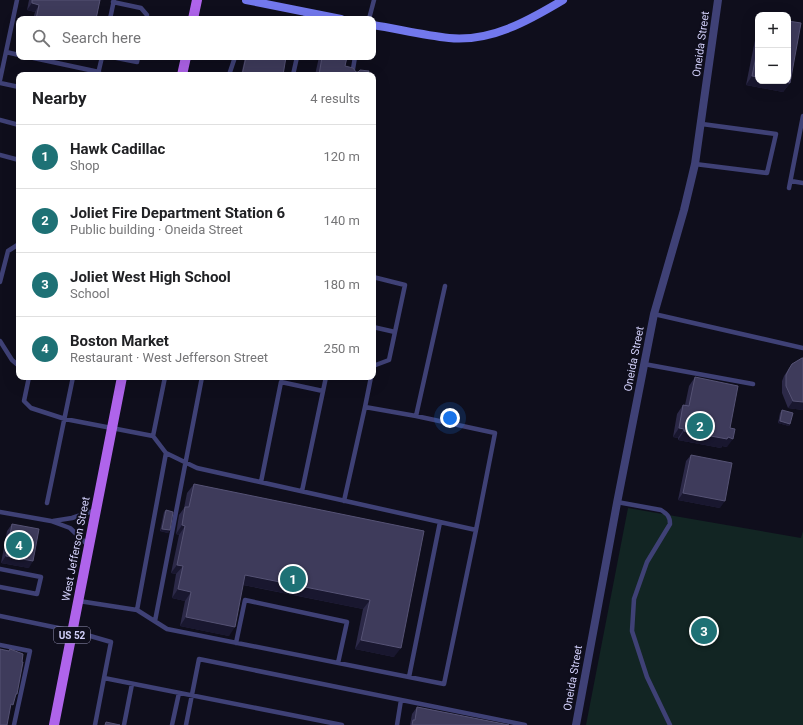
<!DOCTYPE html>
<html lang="en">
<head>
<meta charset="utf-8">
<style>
  :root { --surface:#fff; --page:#f2f2f2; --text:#202124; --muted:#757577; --line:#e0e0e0; --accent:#1e7175 }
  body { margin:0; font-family:Roboto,sans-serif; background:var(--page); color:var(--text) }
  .controls { position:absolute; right:12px; top:12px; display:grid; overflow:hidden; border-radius:8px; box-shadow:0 4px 16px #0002 }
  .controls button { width:36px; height:36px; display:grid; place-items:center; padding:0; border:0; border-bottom:1px solid var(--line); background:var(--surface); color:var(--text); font:20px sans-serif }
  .you { position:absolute; left:450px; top:418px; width:14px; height:14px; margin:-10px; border:3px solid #fff; border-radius:50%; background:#1a73e8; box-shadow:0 0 0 6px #1a73e833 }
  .badge { display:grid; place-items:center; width:26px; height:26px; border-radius:50%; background:var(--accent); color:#fff; font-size:13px; font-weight:700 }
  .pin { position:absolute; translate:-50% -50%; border:2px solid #fff; box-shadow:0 1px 4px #0006 }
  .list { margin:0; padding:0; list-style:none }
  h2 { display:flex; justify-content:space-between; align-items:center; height:52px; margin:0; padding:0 16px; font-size:17px }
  h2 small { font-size:13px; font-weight:400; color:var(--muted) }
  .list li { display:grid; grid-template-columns:26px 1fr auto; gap:12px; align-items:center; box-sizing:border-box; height:64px; padding:0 16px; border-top:1px solid var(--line) }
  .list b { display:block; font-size:15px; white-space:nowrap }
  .list p { margin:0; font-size:13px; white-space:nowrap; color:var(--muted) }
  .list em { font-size:13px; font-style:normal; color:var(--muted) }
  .icon { flex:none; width:22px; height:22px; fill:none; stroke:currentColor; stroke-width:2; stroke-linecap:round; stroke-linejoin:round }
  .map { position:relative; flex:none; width:803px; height:725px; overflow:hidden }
  .search { position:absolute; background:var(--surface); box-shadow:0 4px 16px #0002; left:16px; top:16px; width:360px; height:44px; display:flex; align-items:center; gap:10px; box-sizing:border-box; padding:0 14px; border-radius:8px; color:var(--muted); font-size:15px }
  .panel { position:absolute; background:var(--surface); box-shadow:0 4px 16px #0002; left:16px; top:72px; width:360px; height:308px; border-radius:8px }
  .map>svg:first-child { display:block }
</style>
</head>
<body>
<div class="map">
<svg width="803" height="725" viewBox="0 0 803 725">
  <rect width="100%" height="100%" fill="#0f0e1c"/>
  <path fill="#122523" d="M628,508L801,538L803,531V725H586Z"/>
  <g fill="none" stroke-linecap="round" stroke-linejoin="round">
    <path stroke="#3f4176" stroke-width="4.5" d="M113,2L141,8L147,15L146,19
      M110,19L114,0
      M305,19L306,12
      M369,19L374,0
      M6,52L19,55
      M29,57L99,72
      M112,57L137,62L138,57
      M98,74L102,57
      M229,75L235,57
      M293,75L297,57
      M352,75L355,57
      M0,80L17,0
      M0,83L19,87
      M0,120L19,125
      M0,155L19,160
      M695,164L767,173L776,134L702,124
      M791,181L803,183
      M789,188L803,116
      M373,277L405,285L389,360L373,366
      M0,282L8,251L19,244
      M654,314L803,348
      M373,327L395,332
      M0,341L12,360L19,366
      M644,364L753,384
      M29,377L24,401L31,408L65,419L153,436L165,377
      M371,377L365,407L416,416L495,433L476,530
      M416,416L445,286
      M261,482L281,382L323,391
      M302,491L326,377
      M344,501L365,407
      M617,502L661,510C667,514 670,516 670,524L647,562L634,599L632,631L647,677L670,725
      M47,503L73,377
      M0,512L51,521L70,528L89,546
      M53,521L72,518L96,510
      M0,569L41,577L37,594L0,587
      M79,601L137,610L166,453L153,436
      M137,610L167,629L444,684L476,530L197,468L166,453
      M0,616L73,631L111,642L104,678L342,725
      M155,621L202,377
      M236,643L245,600L347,622L338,663
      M0,645L30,651L14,725
      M409,677L440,522
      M95,725L104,678
      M124,725L132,684
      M172,725L179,693
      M186,725L199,659L525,725
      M397,725L401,700"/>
    <path stroke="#3f4176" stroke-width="8" d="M576,725L617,503L654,314L684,210L695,164L718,0"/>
    <path stroke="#7278ed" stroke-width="8" d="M246,0L341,19
      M373,25C398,29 423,35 449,38C491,42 528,21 563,0"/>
    <path stroke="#af64eb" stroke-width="10" d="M193,19L197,0
      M182,75L186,57
      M54,725L122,377"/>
  </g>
  <path fill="#2c2948" d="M29,0H100L96,19H33L35,12L27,10Z
    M758,25V81L790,83L783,92L746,85Z
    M245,57H286L283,75H241Z
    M319,57H347L345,66L356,72L368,74L371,75H315Z
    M803,358V410L788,408L782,393V381L784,376L792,364Z
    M695,377L730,428L727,447L722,446L721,448L678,440V438L673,437L677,414L683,405H685L689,386Z
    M782,410L790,424L789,426L778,423L780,413Z
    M691,455L720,508L678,500L686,461Z
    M194,484L424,531L394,657L355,649L363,609L243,585L229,636L180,626L185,601L172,598L176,574L171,573L179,535L176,534L179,515L184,508L187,493Z
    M166,510L170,530L168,533L160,531L164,512Z
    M12,524L29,568L1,563L7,531Z
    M417,707L509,725H410L412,714Z"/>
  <path fill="#19172f" d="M32,3L39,5L35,12L27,10Z
    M752,76L758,77V81H778L790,83L783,92L746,85Z
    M793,401L803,402V410L788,408Z
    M780,421L790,424L789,426L778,423Z
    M679,428L684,429L678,438L673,437Z
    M684,431L728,437L733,439L727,447L722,446L721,448L678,440Z
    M683,493L725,501L720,508L678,500Z
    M182,525L185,526L179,535L176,534Z
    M162,529L170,530L168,533L160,531Z
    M6,556L33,561L29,568L1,563Z
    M177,565L183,566L176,574L171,573Z
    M245,575L370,600L363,609L239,584Z
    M178,589L191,592L185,601L172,598Z
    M186,617L235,627L229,636L180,626Z
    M361,640L401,648L394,657L355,649Z"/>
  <path fill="#3e3b5b" stroke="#555274" d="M32,0H100L96,19H36L39,5L32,3Z
    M788,21L801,23L790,83L778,81H788Z
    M758,47V77L752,76Z
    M246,57H286L283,75H242Z
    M322,57H347L345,66L353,68L356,72H358L360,70L369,71L368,74H372L371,75H319Z
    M802,358H803V402L793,401L786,386V375L789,369L792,364Z
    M695,377L738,386L730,428L735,429L733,439L728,437L727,439L684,431V429L679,428L683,405L689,406Z
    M782,410L793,413L790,424L780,421Z
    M691,455L732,463L725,501L683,493Z
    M194,484L424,531L401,648L361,640L370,600L245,575L235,627L186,617L191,592L178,589L183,566L177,565L185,526L182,525L185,507H189Z
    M166,510L173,512L170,530L162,529Z
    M12,524L39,529L33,561L6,556Z
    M0,649L9,651L10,649L23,654L22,662H23L17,694H16L13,705L11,704L7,725H0Z
    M417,707L509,725H412L413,720H415Z
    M106,722L120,725H105Z"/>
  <g text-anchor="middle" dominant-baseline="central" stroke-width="4" stroke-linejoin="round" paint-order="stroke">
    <rect fill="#0f0e1c" stroke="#9795b7" stroke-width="1" x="54" y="627" width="36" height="16" rx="3"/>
    <g font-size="10" font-weight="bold" fill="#d1cff9">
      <text x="72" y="635">US 52</text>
    </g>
    <g font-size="11" fill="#d1cff9" stroke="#0f0e1c">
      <text transform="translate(701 44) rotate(-82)">Oneida Street</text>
      <text transform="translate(634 359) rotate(-79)">Oneida Street</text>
      <text transform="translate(76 549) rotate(-79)">West Jefferson Street</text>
      <text transform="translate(573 678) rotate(-80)">Oneida Street</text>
    </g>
  </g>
</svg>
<div class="controls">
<button>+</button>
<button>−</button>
</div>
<div class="you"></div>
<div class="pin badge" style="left:293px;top:579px">1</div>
<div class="pin badge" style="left:700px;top:426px">2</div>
<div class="pin badge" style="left:704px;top:631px">3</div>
<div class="pin badge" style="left:19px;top:545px">4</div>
<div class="search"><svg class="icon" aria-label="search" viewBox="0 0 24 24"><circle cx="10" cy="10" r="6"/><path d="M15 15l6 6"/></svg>Search here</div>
<section class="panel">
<h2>Nearby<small>4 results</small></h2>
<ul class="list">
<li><span class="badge">1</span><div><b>Hawk Cadillac</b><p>Shop</p></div><em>120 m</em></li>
<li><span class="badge">2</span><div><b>Joliet Fire Department Station 6</b><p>Public building · Oneida Street</p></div><em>140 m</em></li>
<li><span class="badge">3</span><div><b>Joliet West High School</b><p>School</p></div><em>180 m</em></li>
<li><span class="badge">4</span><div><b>Boston Market</b><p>Restaurant · West Jefferson Street</p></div><em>250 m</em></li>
</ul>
</section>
</div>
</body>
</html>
